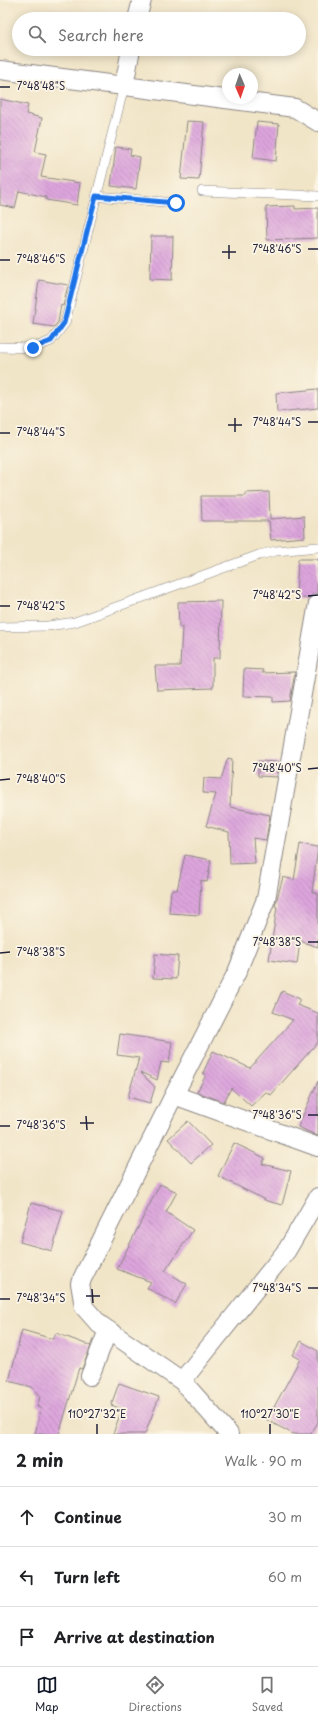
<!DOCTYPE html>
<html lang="en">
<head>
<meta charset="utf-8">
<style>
  :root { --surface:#fff; --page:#f2f2f2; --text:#202124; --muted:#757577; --line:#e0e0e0; --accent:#111827 }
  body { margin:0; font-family:"Playpen Sans",sans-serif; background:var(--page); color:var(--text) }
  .compass { position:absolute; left:222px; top:68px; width:36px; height:36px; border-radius:50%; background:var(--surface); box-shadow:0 2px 10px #0003; rotate:178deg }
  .stop { position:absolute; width:12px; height:12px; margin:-9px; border:3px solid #1a73e8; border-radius:50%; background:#fff }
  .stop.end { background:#1a73e8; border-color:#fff; box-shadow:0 1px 4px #0008 }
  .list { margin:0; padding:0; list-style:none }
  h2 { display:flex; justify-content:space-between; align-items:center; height:52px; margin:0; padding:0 16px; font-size:17px }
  h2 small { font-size:13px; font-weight:400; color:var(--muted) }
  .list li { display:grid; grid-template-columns:26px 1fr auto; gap:12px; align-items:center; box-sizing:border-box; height:60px; padding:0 16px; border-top:1px solid var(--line) }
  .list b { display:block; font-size:15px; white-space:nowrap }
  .list em { font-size:13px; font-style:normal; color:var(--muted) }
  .icon { flex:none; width:22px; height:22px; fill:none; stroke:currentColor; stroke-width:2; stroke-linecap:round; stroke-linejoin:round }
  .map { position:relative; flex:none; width:318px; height:1434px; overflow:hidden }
  .search { position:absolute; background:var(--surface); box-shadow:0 2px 10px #0003; left:12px; right:12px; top:12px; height:44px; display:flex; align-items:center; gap:10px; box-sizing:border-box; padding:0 14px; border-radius:22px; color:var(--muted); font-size:15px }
  .sheet { height:232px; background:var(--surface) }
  nav { display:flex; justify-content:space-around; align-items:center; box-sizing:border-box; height:56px; border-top:1px solid var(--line); background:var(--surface); font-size:11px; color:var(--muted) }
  nav a { display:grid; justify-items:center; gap:2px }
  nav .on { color:var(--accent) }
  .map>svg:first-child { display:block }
</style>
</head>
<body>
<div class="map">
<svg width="318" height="1434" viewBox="0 0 318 1434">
  <defs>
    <pattern id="building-back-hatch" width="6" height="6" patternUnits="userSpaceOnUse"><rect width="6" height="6" fill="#dda6dd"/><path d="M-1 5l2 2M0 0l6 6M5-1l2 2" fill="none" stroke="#b387b4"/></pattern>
  </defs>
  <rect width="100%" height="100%" fill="#fcf5e5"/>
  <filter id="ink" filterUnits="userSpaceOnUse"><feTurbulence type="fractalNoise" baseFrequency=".025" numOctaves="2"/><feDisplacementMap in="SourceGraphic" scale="8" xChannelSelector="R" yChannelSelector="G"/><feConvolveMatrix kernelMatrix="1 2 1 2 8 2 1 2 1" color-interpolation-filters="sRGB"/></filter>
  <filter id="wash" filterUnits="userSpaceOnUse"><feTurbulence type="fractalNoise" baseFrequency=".012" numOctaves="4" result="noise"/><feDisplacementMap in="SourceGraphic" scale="16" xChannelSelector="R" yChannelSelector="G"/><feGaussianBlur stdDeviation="0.9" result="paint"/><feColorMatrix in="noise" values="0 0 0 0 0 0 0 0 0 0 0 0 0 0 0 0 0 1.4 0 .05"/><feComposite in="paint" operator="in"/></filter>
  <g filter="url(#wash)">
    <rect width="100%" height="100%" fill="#f1e5c8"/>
    <g id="blocks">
      <path fill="url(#building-back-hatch)" d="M0,99L28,105L26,114L42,118L35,152L46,154L41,177L80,183L77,205L46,200V197L19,191L15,208L0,205Z
        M187,121L204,122L199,180L181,179Z
        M257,122L279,124L276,161L253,158Z
        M116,147L131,149L130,155L140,157L136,189L111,186Z
        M295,206V209L318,208V238L267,240L266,207Z
        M151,236H173L172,280L150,279Z
        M39,280L68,285L63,306L61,305L58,322L54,327L33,324Z
        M318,389V408L277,412L276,393Z
        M269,492L270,519L304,516L305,537L271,540L269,521H202L201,496H246V493Z
        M298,559H318L317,593L309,598H296Z
        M221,601L220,658H213V688L157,690L155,666H180L182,627H179L178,602Z
        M244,669L263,670L262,673L295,672L290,701L273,702V697L243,696Z
        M228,758L232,759L230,807L270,815L266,840L253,838L255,863L230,864L229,832L206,826L216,794L203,793L204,778L221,779Z
        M258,761L279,762L277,777L258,776Z
        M300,844L318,847L312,892L318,894V947L300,941L297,964L269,960L277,907L275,906L283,877L294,880Z
        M185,855L211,860L207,882L201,880L199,915L169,913L171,890H177Z
        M155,954L178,956L176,979L153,978Z
        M282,991L300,999L297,1005L318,1013V1042L271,1095L266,1092L251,1106L231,1088L224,1102L197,1092L206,1075L203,1073L213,1051L250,1068L293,1020L273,1012Z
        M120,1034L172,1042L169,1063L161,1062L157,1080L140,1072L155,1087L150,1103L128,1097L139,1058L117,1055Z
        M318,1081V1136L298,1127Z
        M188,1121L211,1145L191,1163L168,1139Z
        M234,1143L265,1158L262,1164L291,1171L282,1205L267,1201L218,1176Z
        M160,1184L177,1192L166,1212L193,1230L165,1271L187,1284L175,1304L147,1288L151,1282L117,1269Z
        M31,1203L63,1211L52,1251L20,1242Z
        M22,1330L53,1339L56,1333L91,1346L82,1369L79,1368L59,1434H35L41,1408L37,1407L40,1397L32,1387L9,1381Z
        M301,1341L318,1351V1422L311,1434H293L267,1420L300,1359L293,1355Z
        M119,1383L159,1397L145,1434H113L122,1409L111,1405Z"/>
    </g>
  </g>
  <g filter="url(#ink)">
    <use href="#blocks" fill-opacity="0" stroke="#8a8482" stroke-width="1"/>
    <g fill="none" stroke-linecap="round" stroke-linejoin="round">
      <defs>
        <path id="service" d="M202,191L318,196
          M96,196L176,203
          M0,347L33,348L51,341L65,323L124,86
          M0,627L48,626L75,622L259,555L276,551L318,547"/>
        <path id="minor" d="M137,19L142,0
          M0,70L295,108L318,122
          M124,86L131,49
          M174,1095L318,1147
          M90,1376L108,1330
          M182,1381L287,1250L318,1197
          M229,1434L182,1381L99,1324L84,1307L80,1283L174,1095L237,972L266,899L318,603"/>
      </defs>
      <use href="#service" stroke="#8a8482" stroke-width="10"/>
      <use href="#minor" stroke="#8a8482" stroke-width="20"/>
      <use href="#service" stroke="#fff" stroke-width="9"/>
      <use href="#minor" stroke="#fff" stroke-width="18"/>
    </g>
  </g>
  <g fill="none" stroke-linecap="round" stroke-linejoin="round" filter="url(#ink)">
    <path stroke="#1a73e8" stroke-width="5" d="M33,348L51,341L64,323L96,196L176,203"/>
  </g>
  <path fill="none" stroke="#22223b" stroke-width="1.5" d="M0,87H10M229,245V259M308,249H318M222,252H236M0,260H10M235,418V432M308,422H318M228,425H242M0,433H10M308,596L318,595M0,606H10M308,769L318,768M0,780L10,779M308,942H318M0,953L10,952M308,1115H318M86,1116L87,1130M80,1123H94M0,1126H10M308,1288H318M92,1289L93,1303M86,1296H100M0,1299H10M97,1424V1434M270,1424V1434"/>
  <g font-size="10" text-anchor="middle" fill="#22223b" stroke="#fcf5e5" stroke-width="3.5" stroke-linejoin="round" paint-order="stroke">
    <text x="41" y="90">7°48'48"S</text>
    <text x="277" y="253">7°48'46"S</text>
    <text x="41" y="263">7°48'46"S</text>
    <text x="277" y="426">7°48'44"S</text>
    <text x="41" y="436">7°48'44"S</text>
    <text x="277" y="599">7°48'42"S</text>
    <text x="41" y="610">7°48'42"S</text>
    <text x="277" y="772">7°48'40"S</text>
    <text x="41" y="783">7°48'40"S</text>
    <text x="277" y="946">7°48'38"S</text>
    <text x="41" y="956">7°48'38"S</text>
    <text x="277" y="1119">7°48'36"S</text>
    <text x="41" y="1129">7°48'36"S</text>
    <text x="277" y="1292">7°48'34"S</text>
    <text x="41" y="1302">7°48'34"S</text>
    <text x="97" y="1418">110°27'32"E</text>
    <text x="270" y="1418">110°27'30"E</text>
  </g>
</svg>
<svg class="compass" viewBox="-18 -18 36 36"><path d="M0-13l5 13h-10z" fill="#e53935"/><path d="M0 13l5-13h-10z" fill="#757577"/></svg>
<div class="stop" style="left:176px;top:203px"></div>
<div class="stop end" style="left:33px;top:348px"></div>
<div class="search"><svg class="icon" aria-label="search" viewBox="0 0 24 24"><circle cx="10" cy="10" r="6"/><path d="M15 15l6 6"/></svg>Search here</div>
</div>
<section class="sheet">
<h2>2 min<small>Walk · 90 m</small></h2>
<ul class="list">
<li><svg class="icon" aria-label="ahead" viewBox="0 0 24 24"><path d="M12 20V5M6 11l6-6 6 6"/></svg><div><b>Continue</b></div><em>30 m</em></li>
<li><svg class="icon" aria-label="left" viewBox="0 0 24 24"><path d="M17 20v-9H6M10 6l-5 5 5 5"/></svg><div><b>Turn left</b></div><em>60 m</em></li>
<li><svg class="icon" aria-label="arrive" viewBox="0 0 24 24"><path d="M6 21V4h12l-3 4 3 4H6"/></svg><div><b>Arrive at destination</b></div></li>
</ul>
</section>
<nav>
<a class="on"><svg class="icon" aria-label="map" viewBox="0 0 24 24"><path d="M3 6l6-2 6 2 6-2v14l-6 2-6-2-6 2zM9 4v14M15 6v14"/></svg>Map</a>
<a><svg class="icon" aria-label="directions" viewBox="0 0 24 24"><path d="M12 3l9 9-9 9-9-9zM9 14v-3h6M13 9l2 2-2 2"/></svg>Directions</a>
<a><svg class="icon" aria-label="saved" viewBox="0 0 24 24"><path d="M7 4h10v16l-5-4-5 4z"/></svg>Saved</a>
</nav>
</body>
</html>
